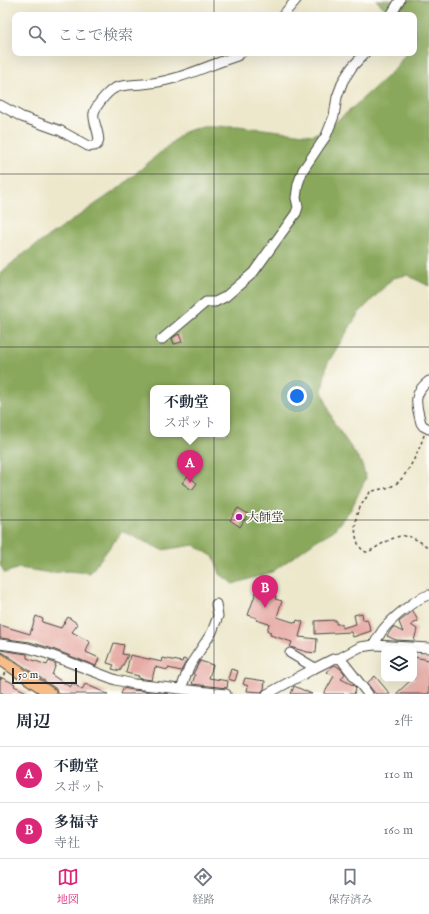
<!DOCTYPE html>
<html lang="ja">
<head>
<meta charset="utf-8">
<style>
  :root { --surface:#fff; --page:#f2f2f3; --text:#1f2937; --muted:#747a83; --line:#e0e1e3; --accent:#db2777 }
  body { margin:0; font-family:"IM FELL English","Noto Serif JP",serif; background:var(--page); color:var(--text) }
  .controls { position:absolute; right:12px; bottom:12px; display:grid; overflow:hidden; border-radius:8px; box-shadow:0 4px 16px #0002 }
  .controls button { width:36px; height:36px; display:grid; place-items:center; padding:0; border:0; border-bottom:1px solid var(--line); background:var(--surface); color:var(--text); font:20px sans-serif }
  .scale { position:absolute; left:12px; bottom:10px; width:65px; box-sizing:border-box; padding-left:4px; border:2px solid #2b2b2b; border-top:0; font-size:11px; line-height:14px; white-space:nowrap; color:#2b2b2b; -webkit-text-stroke:3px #fdfcf7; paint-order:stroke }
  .you { position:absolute; left:297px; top:396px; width:14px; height:14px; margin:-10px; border:3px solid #fff; border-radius:50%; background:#1a73e8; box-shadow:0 0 0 6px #1a73e833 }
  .badge { display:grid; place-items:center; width:26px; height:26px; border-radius:50%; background:var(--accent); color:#fff; font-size:13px; font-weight:700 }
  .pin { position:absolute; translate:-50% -33px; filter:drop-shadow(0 1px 2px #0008) }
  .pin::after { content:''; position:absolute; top:21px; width:14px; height:12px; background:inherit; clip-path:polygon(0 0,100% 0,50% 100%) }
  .popup { position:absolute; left:150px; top:385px; width:80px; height:52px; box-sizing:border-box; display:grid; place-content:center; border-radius:8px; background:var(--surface); filter:drop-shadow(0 1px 3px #0005); font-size:13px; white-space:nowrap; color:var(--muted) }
  .popup b { font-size:15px; color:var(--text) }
  .popup::after { content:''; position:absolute; left:50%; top:100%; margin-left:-8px; border:8px solid transparent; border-top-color:var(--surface) }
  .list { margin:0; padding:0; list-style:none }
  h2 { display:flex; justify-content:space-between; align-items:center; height:52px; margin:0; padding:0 16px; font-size:17px }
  h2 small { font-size:13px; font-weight:400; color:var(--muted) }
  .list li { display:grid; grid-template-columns:26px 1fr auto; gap:12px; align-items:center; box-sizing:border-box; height:56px; padding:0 16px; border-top:1px solid var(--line) }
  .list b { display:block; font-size:15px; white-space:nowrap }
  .list p { margin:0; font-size:13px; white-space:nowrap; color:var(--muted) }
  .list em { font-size:13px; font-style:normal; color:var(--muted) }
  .icon { flex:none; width:22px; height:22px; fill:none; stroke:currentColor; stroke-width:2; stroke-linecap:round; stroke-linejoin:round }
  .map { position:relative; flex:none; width:429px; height:694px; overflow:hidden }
  .search { position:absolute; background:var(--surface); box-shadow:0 4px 16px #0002; left:12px; right:12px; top:12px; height:44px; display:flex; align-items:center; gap:10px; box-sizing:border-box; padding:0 14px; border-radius:8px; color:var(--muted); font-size:15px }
  .sheet { height:164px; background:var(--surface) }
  nav { display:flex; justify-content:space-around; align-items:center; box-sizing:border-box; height:56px; border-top:1px solid var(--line); background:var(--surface); font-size:11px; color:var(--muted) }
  nav a { display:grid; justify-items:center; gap:2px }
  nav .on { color:var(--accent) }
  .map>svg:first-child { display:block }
</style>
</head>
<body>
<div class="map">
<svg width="429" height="694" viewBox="0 0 429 694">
  <rect width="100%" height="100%" fill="#fdfcf7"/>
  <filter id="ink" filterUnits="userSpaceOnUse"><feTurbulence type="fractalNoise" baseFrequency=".025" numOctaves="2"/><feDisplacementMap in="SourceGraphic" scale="8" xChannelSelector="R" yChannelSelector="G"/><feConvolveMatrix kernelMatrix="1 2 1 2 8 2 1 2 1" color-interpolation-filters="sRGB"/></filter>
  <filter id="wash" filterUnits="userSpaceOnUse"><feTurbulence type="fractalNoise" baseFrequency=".012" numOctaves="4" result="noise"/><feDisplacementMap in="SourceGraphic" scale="16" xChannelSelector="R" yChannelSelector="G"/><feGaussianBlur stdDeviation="0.9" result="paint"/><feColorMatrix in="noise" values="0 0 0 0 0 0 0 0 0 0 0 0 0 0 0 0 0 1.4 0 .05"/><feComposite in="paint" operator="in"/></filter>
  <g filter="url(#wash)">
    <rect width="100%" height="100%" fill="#ede8cc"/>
    <path fill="#8aa85c" stroke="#5a6a44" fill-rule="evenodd" d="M376,0H429V286L407,275L393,278L358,314L327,364L322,391L334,423L361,462L366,478L351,509L333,531L317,540L272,572L233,584L220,574L214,557L194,545L162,550L122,531L90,573L68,571L51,573L19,568L5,573L0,565V273L22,255L119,188L184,132L203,126H238L313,135L327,128L348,112L396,68L406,53H414L415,37L414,15H392ZM153,388H227V434H153Z"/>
    <g id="blocks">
      <path fill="#e7aba5" d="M179,334L182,342L174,344L172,338Z
        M188,476L197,483L192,490L182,483Z
        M238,508L248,514L240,527L230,520Z
        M256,592L263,595L264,592L276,596L275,599L282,601L277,617L296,623L297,620L303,622L299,637L317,639L316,653L307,652L290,647L292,642L270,635L271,632L267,631L269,624L256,620L257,618L248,615Z
        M413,611L418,621L411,625L417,629L414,641L396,640L387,636L393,627L403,632L399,622Z
        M362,613L363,620L367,619L371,631L353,637L351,632L315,634V621L336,620V624H342V628L356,624L354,615Z
        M36,616L43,619L42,622L61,628L68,617L78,624L72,632L90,642L86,652L99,658L96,666L50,648L30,642L0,638V625L30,634Z
        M114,643L124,645L122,654L128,655L120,671L112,669L114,665L107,663Z
        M0,650L27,654V658L47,665L49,661L56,664L52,675L70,687L73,683L82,690L85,684L108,694H59L55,688L42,679L4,653L0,652Z
        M130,655L162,662L163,658L182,662L183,659L187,660L181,671L168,668V670L155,667L152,680L138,678L139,676L126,673Z
        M414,657L429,660V694H396L412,679H414Z
        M200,661L213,665L209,678L228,681L227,688L192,684L195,675L193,674Z
        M335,665L341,669L345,674L341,679L353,685L356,688L354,694H324L334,676L327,672L331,667Z
        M231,669L238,671L235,681L228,679Z
        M375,676L390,694H376L373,691L367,683Z
        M0,677L15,684L14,686L31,694H5L0,692Z
        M245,678L265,681L264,689L261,692L247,691L248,686L243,684Z
        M294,686L312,694H291Z
        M123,688L133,690L168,694H121Z"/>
    </g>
  </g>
  <g filter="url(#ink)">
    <use href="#blocks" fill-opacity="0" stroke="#484743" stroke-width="1"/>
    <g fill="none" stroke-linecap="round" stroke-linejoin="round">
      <defs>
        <path id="minor" d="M283,15L296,0
          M391,15L400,0
          M0,105L22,117L61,131L88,146C110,149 91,123 94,113C96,105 107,93 113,89C121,84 134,85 143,84C176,82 206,66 237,56L241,53
          M161,340L206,302H215L225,297L253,273L296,213L298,207L296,198L298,184L303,170L326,136L334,116L337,97L343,81L352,67L365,53
          M429,381C412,393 416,405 421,423L423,426L429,429
          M0,644L28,648L48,654L116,680L134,684L226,694
          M374,645C376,640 379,636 382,631C390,620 416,598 429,595
          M290,653L315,668
          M340,658L368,694
          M181,689L189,667L212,632L218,616L216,604
          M267,694L315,668L333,659L340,658L360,647L374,645L429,648"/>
        <path id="major" d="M0,659L51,694"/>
      </defs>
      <use href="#minor" stroke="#484743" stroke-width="11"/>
      <use href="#major" stroke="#484743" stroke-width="13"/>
      <path stroke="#484743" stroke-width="1.5" stroke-dasharray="3 3" stroke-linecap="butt" d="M424,435C420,449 406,479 394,485C387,489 378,489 370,492L369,494C364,500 360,507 357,514C354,525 354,547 366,552C372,551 376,547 380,545C403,532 408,533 429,548
        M0,680L5,673"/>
      <use href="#minor" stroke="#fff" stroke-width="9"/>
      <use href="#major" stroke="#f7bd88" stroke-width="11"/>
    </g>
  </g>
  <path fill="none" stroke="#2b2b2b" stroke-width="1" stroke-opacity="0.55" d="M214,0V15M214,53V694M0,174H429M0,347H429M0,520H429"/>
  <circle fill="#b5179e" stroke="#fdfcf7" stroke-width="1.5" cx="239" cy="517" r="4"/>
  <g text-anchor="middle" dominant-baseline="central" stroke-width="3" stroke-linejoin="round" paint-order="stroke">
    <g font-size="12" fill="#2b2b2b" stroke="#fdfcf7" text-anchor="start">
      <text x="247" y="517">大師堂</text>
    </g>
  </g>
</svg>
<div class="controls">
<button><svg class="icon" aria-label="layers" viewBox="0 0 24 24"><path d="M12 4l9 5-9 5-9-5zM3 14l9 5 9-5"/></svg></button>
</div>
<div class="scale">50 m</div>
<div class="you"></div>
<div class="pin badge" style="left:190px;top:483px">A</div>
<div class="popup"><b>不動堂</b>スポット</div>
<div class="pin badge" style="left:265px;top:608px">B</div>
<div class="search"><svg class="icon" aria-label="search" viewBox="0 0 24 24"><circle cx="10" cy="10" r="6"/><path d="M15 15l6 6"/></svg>ここで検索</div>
</div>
<section class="sheet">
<h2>周辺<small>2件</small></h2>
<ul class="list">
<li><span class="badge">A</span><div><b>不動堂</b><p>スポット</p></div><em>110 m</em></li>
<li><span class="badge">B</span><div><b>多福寺</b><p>寺社</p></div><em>160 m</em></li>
</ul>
</section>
<nav>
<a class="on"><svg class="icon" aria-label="map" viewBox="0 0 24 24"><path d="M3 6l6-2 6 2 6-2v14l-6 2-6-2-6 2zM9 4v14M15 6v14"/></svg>地図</a>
<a><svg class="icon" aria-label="directions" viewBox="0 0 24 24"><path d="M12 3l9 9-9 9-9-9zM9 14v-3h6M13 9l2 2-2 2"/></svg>経路</a>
<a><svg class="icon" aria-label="saved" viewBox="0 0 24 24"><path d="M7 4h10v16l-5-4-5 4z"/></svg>保存済み</a>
</nav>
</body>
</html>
